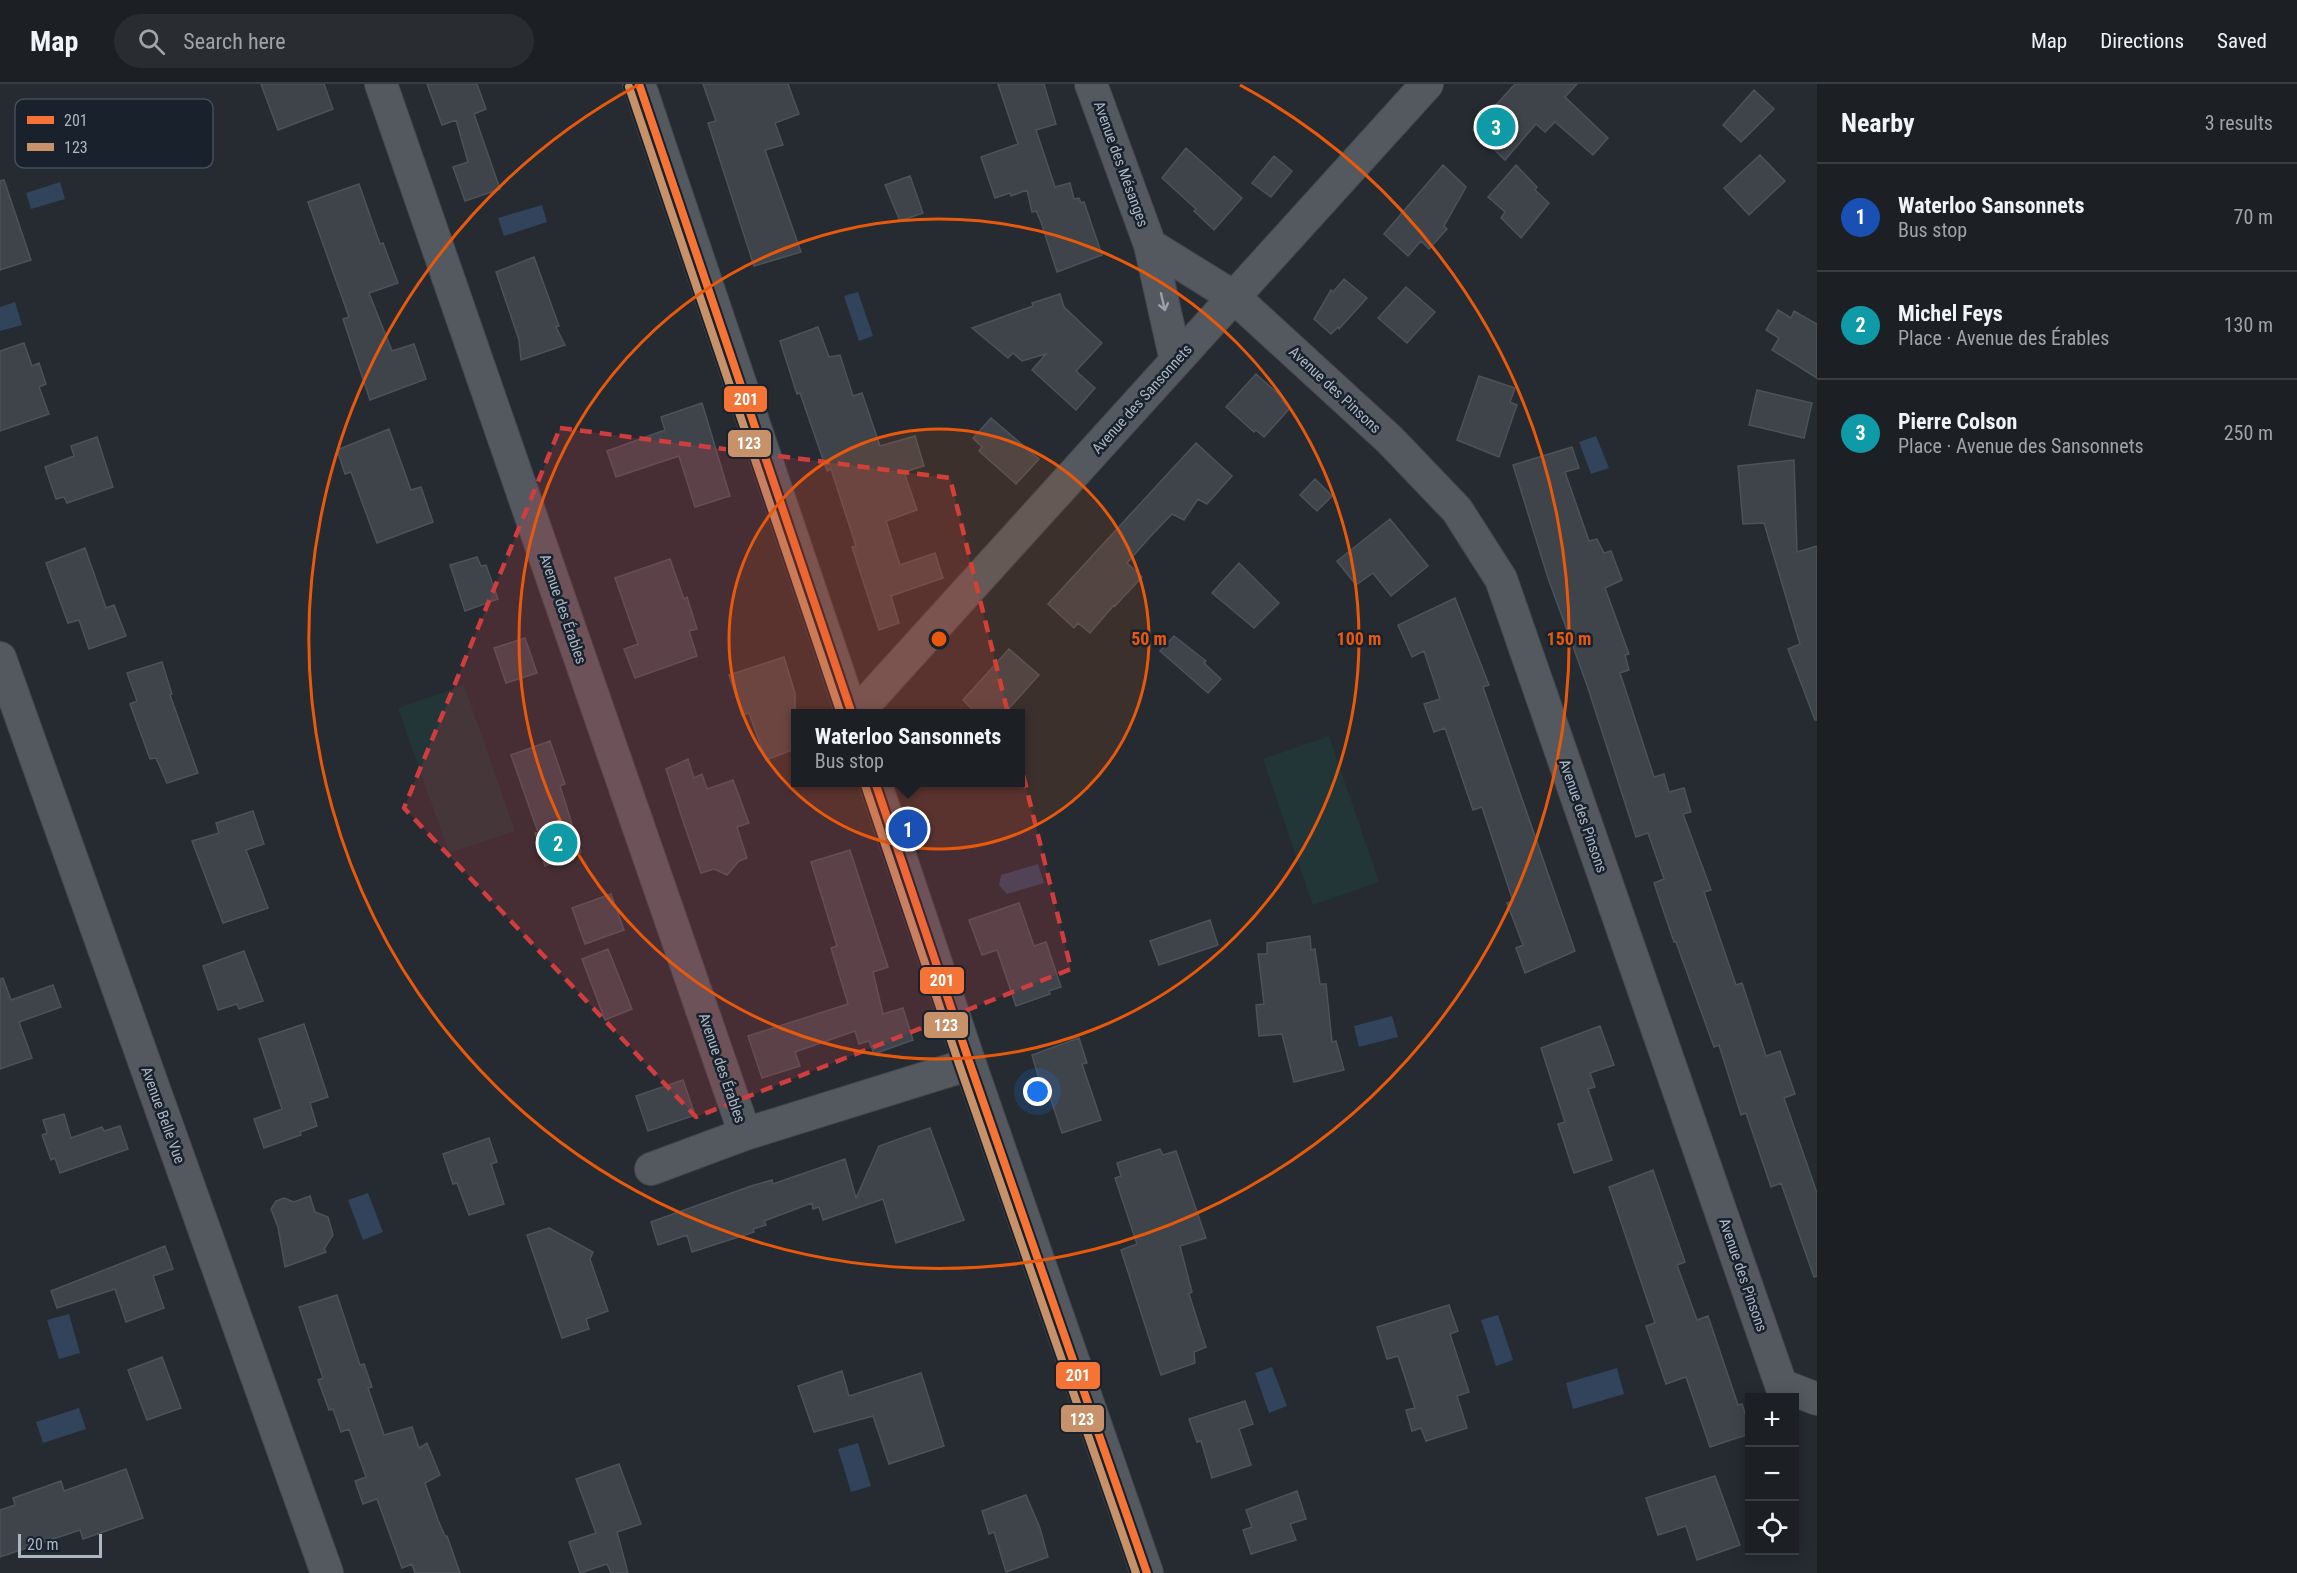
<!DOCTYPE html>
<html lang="en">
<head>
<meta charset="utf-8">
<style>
  :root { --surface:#1c2025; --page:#292d32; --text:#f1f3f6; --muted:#a0a3a7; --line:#3a3e42; --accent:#7d8691 }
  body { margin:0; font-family:"Roboto Condensed",sans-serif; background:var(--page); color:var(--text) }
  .controls { position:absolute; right:18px; bottom:18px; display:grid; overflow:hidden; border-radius:0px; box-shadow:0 3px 15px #0003 }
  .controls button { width:54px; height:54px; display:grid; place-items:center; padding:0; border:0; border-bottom:2px solid var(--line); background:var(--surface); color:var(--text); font:30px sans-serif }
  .scale { position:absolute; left:18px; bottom:15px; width:84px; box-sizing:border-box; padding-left:6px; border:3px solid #adb7c4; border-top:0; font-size:16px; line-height:21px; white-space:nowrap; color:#adb7c4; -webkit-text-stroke:4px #18212c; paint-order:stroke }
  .you { position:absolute; left:1038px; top:1008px; width:21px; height:21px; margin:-15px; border:4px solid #fff; border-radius:50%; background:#1a73e8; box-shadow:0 0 0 9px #1a73e833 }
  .badge { display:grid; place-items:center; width:39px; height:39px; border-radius:50%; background:var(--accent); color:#fff; font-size:20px; font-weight:700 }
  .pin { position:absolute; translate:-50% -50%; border:3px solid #fff; box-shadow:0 2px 6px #0006 }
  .popup { position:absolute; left:791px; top:625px; width:234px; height:78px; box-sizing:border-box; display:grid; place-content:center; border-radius:0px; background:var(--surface); filter:drop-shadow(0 2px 4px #0005); font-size:20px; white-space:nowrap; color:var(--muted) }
  .popup b { font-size:22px; color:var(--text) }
  .popup::after { content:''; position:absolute; left:50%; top:100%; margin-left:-12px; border:12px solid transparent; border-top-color:var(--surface) }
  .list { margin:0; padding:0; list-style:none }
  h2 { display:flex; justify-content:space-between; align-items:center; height:78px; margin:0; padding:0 24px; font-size:26px }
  h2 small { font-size:20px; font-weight:400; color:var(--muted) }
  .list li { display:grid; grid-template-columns:39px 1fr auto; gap:18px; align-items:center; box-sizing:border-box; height:108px; padding:0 24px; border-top:2px solid var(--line) }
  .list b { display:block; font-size:22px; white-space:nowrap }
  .list p { margin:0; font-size:20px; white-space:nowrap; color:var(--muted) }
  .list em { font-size:20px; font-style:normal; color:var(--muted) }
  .icon { flex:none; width:33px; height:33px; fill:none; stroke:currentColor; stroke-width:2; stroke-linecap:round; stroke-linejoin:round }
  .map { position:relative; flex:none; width:1817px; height:1489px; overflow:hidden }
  header { display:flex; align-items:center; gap:36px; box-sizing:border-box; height:84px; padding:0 30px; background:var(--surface); border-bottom:2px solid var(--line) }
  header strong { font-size:28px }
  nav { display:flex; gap:33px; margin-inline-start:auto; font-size:21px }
  .search { width:420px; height:54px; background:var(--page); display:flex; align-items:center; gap:15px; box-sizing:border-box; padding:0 21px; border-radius:33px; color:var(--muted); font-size:22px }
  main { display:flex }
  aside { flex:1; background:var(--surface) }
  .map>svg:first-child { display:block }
</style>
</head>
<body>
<header>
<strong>Map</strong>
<div class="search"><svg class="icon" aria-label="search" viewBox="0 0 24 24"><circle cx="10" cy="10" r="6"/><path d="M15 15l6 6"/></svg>Search here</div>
<nav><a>Map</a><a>Directions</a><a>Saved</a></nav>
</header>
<main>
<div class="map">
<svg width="1817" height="1489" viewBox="0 0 1817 1489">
  <rect width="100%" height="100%" fill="#252b31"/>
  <path fill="#223537" d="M464,601L515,747L449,769L398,624Z
    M1329,652L1379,798L1313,821L1263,675Z"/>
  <path fill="#31445b" d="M60,98L65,115L31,125L26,109Z
    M542,121L547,138L504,152L498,134Z
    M858,208L873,252L859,257L844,212Z
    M15,218L22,241L0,247V223Z
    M1596,352L1609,384L1591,390L1579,358Z
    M1038,780L1044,799L1007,810L999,801L1001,791Z
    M1392,932L1398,953L1359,963L1354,942Z
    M368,1109L383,1148L363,1156L348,1116Z
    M69,1230L80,1269L59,1275L47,1236Z
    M1498,1231L1513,1276L1496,1282L1481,1236Z
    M1272,1283L1287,1322L1269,1329L1255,1289Z
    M1617,1284L1624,1310L1573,1325L1566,1299Z
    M79,1324L86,1345L43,1359L36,1338Z
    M858,1359L871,1402L851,1408L838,1365Z"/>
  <path fill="#3f444a" stroke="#4c525a" stroke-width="1.5" d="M261,0H324L333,25L278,46Z
    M427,0H477L486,25L474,30L500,105L465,117L453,83L468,78L456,36L442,41Z
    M703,0H788L799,30L775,39L783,61L765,66L801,168L754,182L708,39L716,37Z
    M998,0H1044L1056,40L1036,46L1055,103L1070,99L1074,115L1079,114L1081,119L1084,118L1102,171L1057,188L1041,138L1036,127L1032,128L1027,106L1011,112L1010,109L995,114L981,73L1018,60Z
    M1515,0H1577L1565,13L1608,54L1593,71L1555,38L1545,48L1536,40L1505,76L1473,46Z
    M1754,6L1774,25L1741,58L1723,41Z
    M1186,64L1242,114L1214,146L1194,127L1196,125L1162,94Z
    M1760,71L1785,97L1749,131L1724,104Z
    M1274,72L1292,87L1271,113L1252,99Z
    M1443,81L1466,103L1444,142L1447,145L1429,165L1421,157L1408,172L1384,150Z
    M1516,81L1537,103L1535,106L1549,119L1521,154L1501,134L1505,128L1488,113Z
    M910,92L923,129L900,137L885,101Z
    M4,96L31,176L0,186V97Z
    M359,100L380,160L383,159L398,199L369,209L392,267L414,260L426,295L370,316L343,235L349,233L308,118Z
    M534,173L559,242L556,243L565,261L521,276L519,256L496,188Z
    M1344,195L1367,214L1339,245L1338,243L1331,250L1314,235L1331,206L1333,208Z
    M1406,203L1435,228L1407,259L1378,234Z
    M1060,210L1064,223L1102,259L1076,287L1095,304L1076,326L1032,286L1046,270L1022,277L1013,269L1008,274L972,244L1033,222L1032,219Z
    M1778,226L1791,234L1794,227L1817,240V294L1772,266L1779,254L1766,246Z
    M818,243L829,273L840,271L853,312L862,309L880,362L915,352L924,382L904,388L917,426L886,437L900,481L935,469L943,494L891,512L899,539L879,546L852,463L856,462L831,385L827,387L800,309L797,310L780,257Z
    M24,259L32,282L39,279L46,300L39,303L49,330L0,347V267Z
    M1256,290L1284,315L1282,317L1290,324L1264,353L1256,346L1254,348L1226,323Z
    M1479,292L1515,304L1510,318L1517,321L1499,373L1457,356Z
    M1757,306L1812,319L1804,354L1749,341Z
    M702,319L730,412L695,423L679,372L616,393L607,367L665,346L661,333Z
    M991,334L1039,375L1016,400L979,367L982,363L973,354Z
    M389,345L411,406L421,403L433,438L377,459L351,388L345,390L337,366Z
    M97,353L113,403L67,419L64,413L56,415L45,383L74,372L71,362Z
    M1196,359L1232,392L1207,420L1198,415L1184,436L1172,430L1150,453L1127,479L1142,493L1115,522L1114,521L1090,549L1078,539L1074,544L1048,520Z
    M1572,363L1579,384L1565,388L1589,457L1597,455L1604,469L1611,467L1622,496L1605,504L1629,570L1625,571L1629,586L1620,589L1654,693L1664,690L1669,708L1684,704L1691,728L1683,730L1711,806L1704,808L1736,901L1742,899L1766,972L1780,967L1795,1010L1784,1014L1817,1109V1192L1814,1193L1781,1099L1771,1103L1746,1029L1741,1031L1719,961L1714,963L1676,858H1674L1654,799L1664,795L1648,749L1636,753L1587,601L1548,494L1513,381Z
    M1794,376L1797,468L1817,462V636H1815L1788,565L1800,560L1764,439L1743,440L1738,382Z
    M1315,395L1332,412L1317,427L1300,411Z
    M1390,435L1428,482L1391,512L1373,489L1356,501L1337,477Z
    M85,464L106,524L114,521L126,552L89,565L79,536L68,539L46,479Z
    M477,473L481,482L486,481L498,515L465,527L450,481Z
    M670,475L684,515L687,513L697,545L689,547L697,572L635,594L624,565L638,560L615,494Z
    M1239,479L1279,519L1254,544L1212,509Z
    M1455,514L1489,601L1483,603L1575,867L1525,889L1516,864L1523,861L1507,819L1513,817L1482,723L1473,726L1445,644L1434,648L1424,620L1440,615L1424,567L1412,573L1398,541Z
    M1174,552L1206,577L1204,579L1221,595L1208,609L1160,567Z
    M525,554L537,589L506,599L494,564Z
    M1009,565L1039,591L1004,630H977L963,616Z
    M784,573L795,609V665L766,676L749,629L742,631L729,591Z
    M162,578L172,610L170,611L198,689L167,699L156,674L150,675L130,620L137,617L127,589Z
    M550,657L565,700L560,702L581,768L545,782L535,749L538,748L511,671Z
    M688,675L694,694L702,690L707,705L733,696L749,739L737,743L747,774L739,777L727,791L714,785L701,789L685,743L666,685Z
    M253,727L264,760L246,766L268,824L223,839L192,757L219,749L216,739Z
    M850,766L888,883L873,888L883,930L903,924L913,956L874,970L869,957L859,960L855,947L795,968L800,982L762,994L748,952L848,920L831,864L837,862L811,778Z
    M611,810L624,846L585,860L572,824Z
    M1019,819L1034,862L1046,858L1061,903L1049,907L1050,910L1016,922L997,866L982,871L969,836Z
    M1210,836L1218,861L1159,881L1150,857Z
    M1310,852L1311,866L1315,865L1320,900H1326L1332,958L1336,957L1344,986L1294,998L1282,950L1259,952L1256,921L1264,920L1258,870H1267V859Z
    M608,865L632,925L605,936L582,875Z
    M244,867L263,917L239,925L237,920L218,926L203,882Z
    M3,894L11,916L53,901L61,923L19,938L32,974L0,985V895Z
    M304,940L328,1013L310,1019L317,1042L300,1048L301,1051L264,1064L254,1035L282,1025L259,955Z
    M1600,942L1614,981L1590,989L1595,1003L1588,1005L1612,1076L1574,1089L1558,1040L1565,1038L1541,964Z
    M1079,954L1087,979L1082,980L1101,1036L1062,1049L1044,994L1039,995L1032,971Z
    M683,996L695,1031L648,1047L636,1012Z
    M64,1030L71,1054L102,1043L104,1047L120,1042L128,1065L60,1089L55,1074L51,1076L42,1051L47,1049L43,1036Z
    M930,1044L964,1136L896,1159L883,1115L823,1136L819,1123L813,1125L812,1119L764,1137L766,1141L753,1145L754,1148L692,1168L687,1151L658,1161L651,1138L751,1102L772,1096L773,1100L845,1075L856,1114L879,1062Z
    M489,1054L497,1078L491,1080L504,1120L469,1131L457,1099L453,1100L443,1070Z
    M1160,1065L1163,1071L1176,1067L1206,1154L1180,1162L1192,1208L1189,1210L1206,1263L1194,1268L1195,1279L1161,1291L1121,1166L1137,1160L1115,1094L1121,1092L1117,1079Z
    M1653,1086L1685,1178L1677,1181L1697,1236L1708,1232L1738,1321L1742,1320L1749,1341V1350L1710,1363L1686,1293L1666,1300L1646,1242L1655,1239L1609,1103Z
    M310,1112L315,1128L328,1133L333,1151L324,1165L326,1168L285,1183L278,1143L271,1125L276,1117L284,1114L294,1118Z
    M549,1144L593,1168L590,1175L608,1227L586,1235L589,1245L562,1254L527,1151Z
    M165,1162L173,1185L153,1192L164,1224L126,1238L115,1205L57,1224L51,1207Z
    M337,1211L360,1281L364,1280L372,1303L368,1304L384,1351L412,1343L419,1364L427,1359L440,1391L425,1399L438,1436L445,1452H447L460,1489H415L412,1480L402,1484L377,1415L363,1420L355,1397L366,1393L349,1345L341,1348L333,1325L329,1326L318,1296L323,1294L299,1223Z
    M1449,1221L1458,1247L1450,1250L1469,1308L1457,1312L1467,1344L1426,1357L1421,1344L1412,1347L1406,1326L1415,1324L1398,1272L1387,1275L1377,1243Z
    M162,1273L181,1324L147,1336L128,1286Z
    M842,1287L849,1312L921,1289L944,1362L889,1380L873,1332L814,1348L798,1302Z
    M1245,1317L1253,1340L1239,1345L1251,1381L1212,1394L1201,1357L1197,1358L1189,1335Z
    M619,1380L641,1440L617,1448L628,1489H611L607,1480L580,1489L569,1458L596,1449L576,1395Z
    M126,1385L143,1434L83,1455L80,1446L0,1473V1426L15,1421L13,1414L61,1397L64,1407Z
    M1715,1392L1740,1461L1697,1476L1686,1442L1658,1451L1646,1414Z
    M1297,1407L1306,1435L1290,1440L1296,1456L1251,1470L1243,1446L1252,1443L1246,1426Z
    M1026,1411L1040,1444L1048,1473L1006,1488L994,1448L989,1450L982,1427Z"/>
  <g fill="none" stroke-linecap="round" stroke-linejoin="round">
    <defs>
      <path id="street" d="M381,0L745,1050
        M639,0L852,630
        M1091,0L1150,161L1176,277
        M1150,161L1234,213L1390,356L1457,426L1501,495L1781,1301L1817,1315
        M0,574L327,1489
        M856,630L1427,0
        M875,698L970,980L1147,1489
        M651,1085L745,1050L970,980"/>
    </defs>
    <use href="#street" stroke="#42474c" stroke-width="34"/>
    <use href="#street" stroke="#545960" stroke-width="32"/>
    <defs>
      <path id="bus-1" d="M639,0L852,630
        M875,698L970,980L1147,1489"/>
      <path id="bus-2" d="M629,3L841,630
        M865,701L960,983L1136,1489"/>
    </defs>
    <use href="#bus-1" stroke="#18212c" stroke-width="12"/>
    <use href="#bus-2" stroke="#18212c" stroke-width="12"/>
    <use href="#bus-1" stroke="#f57335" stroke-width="8"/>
    <use href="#bus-2" stroke="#c7916a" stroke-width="8"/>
  </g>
  <defs><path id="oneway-shaft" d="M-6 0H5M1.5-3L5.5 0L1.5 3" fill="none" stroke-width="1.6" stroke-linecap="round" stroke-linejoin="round" transform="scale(1.5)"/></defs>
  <use stroke="#97a0ab" href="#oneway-shaft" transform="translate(1163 218) rotate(77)"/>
  <path fill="#d03d3f" fill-opacity="0.2" stroke="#d03d3f" stroke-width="4.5" stroke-dasharray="12 8" stroke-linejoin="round" d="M560,344L950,394L1071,885L696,1033L404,724Z"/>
  <circle cx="939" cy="555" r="210" fill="#e8590c" fill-opacity=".12"/>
  <g fill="none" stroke="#e8590c" stroke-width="3">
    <circle cx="939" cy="555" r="210"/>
    <circle cx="939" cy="555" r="420"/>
    <path d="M1240 1A630 630 0 1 1 638 1"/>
  </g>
  <g text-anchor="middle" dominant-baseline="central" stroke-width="5" stroke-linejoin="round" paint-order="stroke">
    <g font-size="15" fill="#adb7c4" stroke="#18212c">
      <text transform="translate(1121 80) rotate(70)">Avenue des Mésanges</text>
      <text transform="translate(1335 306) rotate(43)">Avenue des Pinsons</text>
      <text transform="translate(1142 315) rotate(-48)">Avenue des Sansonnets</text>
      <text transform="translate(563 525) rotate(71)">Avenue des Érables</text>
      <text transform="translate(1583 732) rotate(71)">Avenue des Pinsons</text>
      <text transform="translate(722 984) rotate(71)">Avenue des Érables</text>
      <text transform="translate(163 1031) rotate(70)">Avenue Belle Vue</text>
      <text transform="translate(1743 1191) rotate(71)">Avenue des Pinsons</text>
    </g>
  </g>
  <rect x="15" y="15" width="198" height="69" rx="9" fill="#18212c" stroke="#454e5a" stroke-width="1.5"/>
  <rect x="27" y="32" width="27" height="8" fill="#f57335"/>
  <rect x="27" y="59" width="27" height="8" fill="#c7916a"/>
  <g font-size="16" fill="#adb7c4">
    <text x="64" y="42">201</text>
    <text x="64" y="69">123</text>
  </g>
  <circle cx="939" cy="555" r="9" fill="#e8590c" stroke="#18212c" stroke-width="3"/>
  <g font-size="18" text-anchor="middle" font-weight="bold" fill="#e8590c" stroke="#18212c" stroke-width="5" stroke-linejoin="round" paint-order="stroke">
    <text x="1149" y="561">50 m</text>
    <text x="1359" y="561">100 m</text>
    <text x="1569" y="561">150 m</text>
  </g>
  <g stroke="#18212c" stroke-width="2">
    <rect x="723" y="301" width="45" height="28" rx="6" fill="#f57335"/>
    <rect x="727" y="345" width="45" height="29" rx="6" fill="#c7916a"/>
    <rect x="919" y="882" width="46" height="29" rx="6" fill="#f57335"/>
    <rect x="923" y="927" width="46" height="28" rx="6" fill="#c7916a"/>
    <rect x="1055" y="1277" width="46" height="29" rx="6" fill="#f57335"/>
    <rect x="1060" y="1320" width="45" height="29" rx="6" fill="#c7916a"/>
  </g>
  <g font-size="16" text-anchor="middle" font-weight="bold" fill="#fff">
    <text x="746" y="321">201</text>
    <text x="749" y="365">123</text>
    <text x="942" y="902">201</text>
    <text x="946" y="947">123</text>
    <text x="1078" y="1297">201</text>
    <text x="1082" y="1341">123</text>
  </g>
</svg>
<div class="controls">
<button>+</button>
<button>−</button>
<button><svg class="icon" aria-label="locate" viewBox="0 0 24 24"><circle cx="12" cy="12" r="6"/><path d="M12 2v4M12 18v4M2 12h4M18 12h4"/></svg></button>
</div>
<div class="scale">20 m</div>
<div class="you"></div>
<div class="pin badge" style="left:908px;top:745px;background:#1a4fb4">1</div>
<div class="popup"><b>Waterloo Sansonnets</b>Bus stop</div>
<div class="pin badge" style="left:558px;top:759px;background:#0f9aa8">2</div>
<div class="pin badge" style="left:1496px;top:43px;background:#0f9aa8">3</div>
</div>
<aside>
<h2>Nearby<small>3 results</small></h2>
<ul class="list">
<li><span class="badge" style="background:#1a4fb4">1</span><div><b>Waterloo Sansonnets</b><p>Bus stop</p></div><em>70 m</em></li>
<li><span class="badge" style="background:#0f9aa8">2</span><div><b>Michel Feys</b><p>Place · Avenue des Érables</p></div><em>130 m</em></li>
<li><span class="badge" style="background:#0f9aa8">3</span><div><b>Pierre Colson</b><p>Place · Avenue des Sansonnets</p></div><em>250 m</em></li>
</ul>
</aside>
</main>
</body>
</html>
